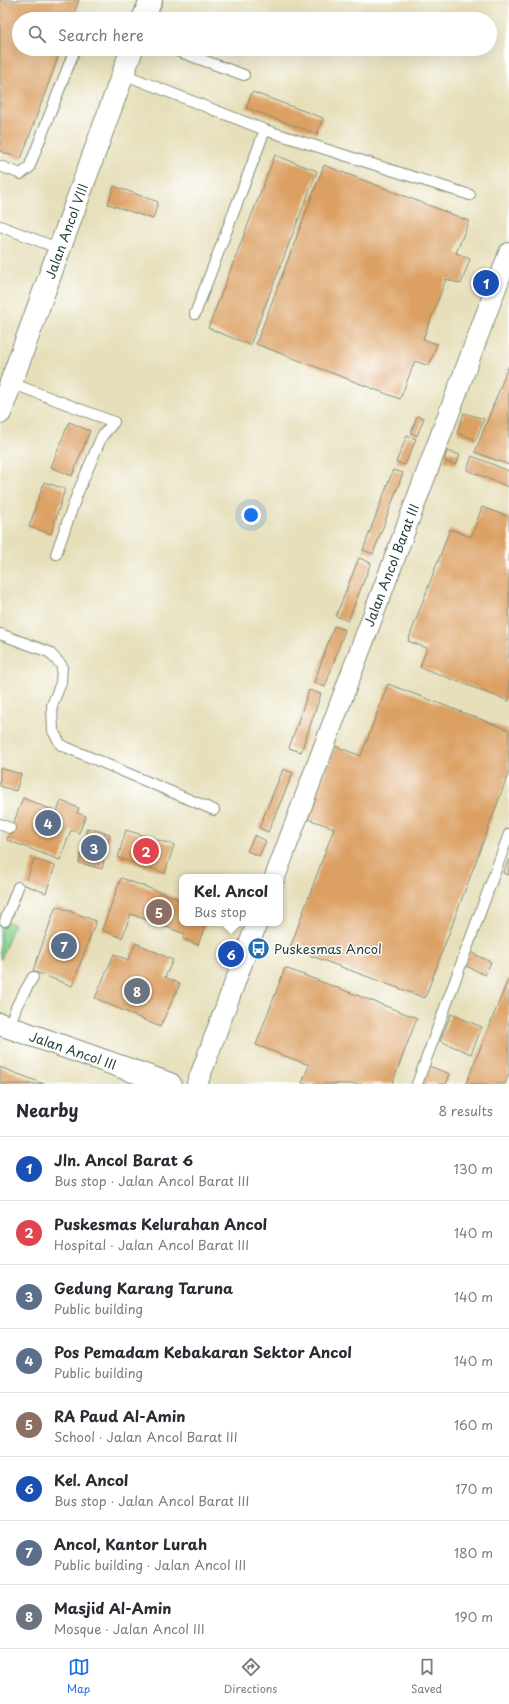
<!DOCTYPE html>
<html lang="en">
<head>
<meta charset="utf-8">
<style>
  :root { --surface:#fff; --page:#f7f7f7; --text:#2b2b33; --muted:#7c7c81; --line:#e1e1e2; --accent:#1a73e8 }
  body { margin:0; font-family:"Playpen Sans",sans-serif; background:var(--page); color:var(--text) }
  .you { position:absolute; left:251px; top:515px; width:14px; height:14px; margin:-10px; border:3px solid #fff; border-radius:50%; background:#1a73e8; box-shadow:0 0 0 6px #1a73e833 }
  .badge { display:grid; place-items:center; width:26px; height:26px; border-radius:50%; background:var(--accent); color:#fff; font-size:13px; font-weight:700 }
  .pin { position:absolute; translate:-50% -50%; border:2px solid #fff; box-shadow:0 1px 4px #0006 }
  .popup { position:absolute; left:179px; top:874px; width:104px; height:52px; box-sizing:border-box; display:grid; place-content:center; border-radius:8px; background:var(--surface); filter:drop-shadow(0 1px 3px #0005); font-size:13px; white-space:nowrap; color:var(--muted) }
  .popup b { font-size:15px; color:var(--text) }
  .popup::after { content:''; position:absolute; left:50%; top:100%; margin-left:-8px; border:8px solid transparent; border-top-color:var(--surface) }
  .list { margin:0; padding:0; list-style:none }
  h2 { display:flex; justify-content:space-between; align-items:center; height:52px; margin:0; padding:0 16px; font-size:17px }
  h2 small { font-size:13px; font-weight:400; color:var(--muted) }
  .list li { display:grid; grid-template-columns:26px 1fr auto; gap:12px; align-items:center; box-sizing:border-box; height:64px; padding:0 16px; border-top:1px solid var(--line) }
  .list b { display:block; font-size:15px; white-space:nowrap }
  .list p { margin:0; font-size:13px; white-space:nowrap; color:var(--muted) }
  .list em { font-size:13px; font-style:normal; color:var(--muted) }
  .icon { flex:none; width:22px; height:22px; fill:none; stroke:currentColor; stroke-width:2; stroke-linecap:round; stroke-linejoin:round }
  .map { position:relative; flex:none; width:509px; height:1084px; overflow:hidden }
  .search { position:absolute; background:var(--surface); box-shadow:0 4px 16px #0002; left:12px; right:12px; top:12px; height:44px; display:flex; align-items:center; gap:10px; box-sizing:border-box; padding:0 14px; border-radius:22px; color:var(--muted); font-size:15px }
  .sheet { height:564px; background:var(--surface) }
  nav { display:flex; justify-content:space-around; align-items:center; box-sizing:border-box; height:56px; border-top:1px solid var(--line); background:var(--surface); font-size:11px; color:var(--muted) }
  nav a { display:grid; justify-items:center; gap:2px }
  nav .on { color:var(--accent) }
  .map>svg:first-child { display:block }
</style>
</head>
<body>
<div class="map">
<svg width="509" height="1084" viewBox="0 0 509 1084">
  <rect width="100%" height="100%" fill="#fff"/>
  <filter id="ink" filterUnits="userSpaceOnUse"><feTurbulence type="fractalNoise" baseFrequency=".025" numOctaves="2"/><feDisplacementMap in="SourceGraphic" scale="8" xChannelSelector="R" yChannelSelector="G"/><feConvolveMatrix kernelMatrix="1 2 1 2 8 2 1 2 1" color-interpolation-filters="sRGB"/></filter>
  <filter id="wash" filterUnits="userSpaceOnUse"><feTurbulence type="fractalNoise" baseFrequency=".012" numOctaves="4" result="noise"/><feDisplacementMap in="SourceGraphic" scale="16" xChannelSelector="R" yChannelSelector="G"/><feGaussianBlur stdDeviation="0.9" result="paint"/><feColorMatrix in="noise" values="0 0 0 0 0 0 0 0 0 0 0 0 0 0 0 0 0 1.4 0 .05"/><feComposite in="paint" operator="in"/></filter>
  <g filter="url(#wash)">
    <rect width="100%" height="100%" fill="#e6dfba"/>
    <path fill="#88d18d" stroke="#548760" d="M0,919L14,924L1,959H0Z"/>
    <g id="blocks">
      <path fill="#dca063" d="M0,0H79L72,19H19V49H61L21,159L0,151Z
        M252,92L323,118L317,134L246,108Z
        M275,155L317,171L250,345L208,328Z
        M324,165L469,221L456,253L470,259L461,284L446,279L423,339L437,344L429,366L415,361L400,399L256,344Z
        M114,186L158,202L153,219L108,204Z
        M509,365V465L475,452Z
        M464,413L484,419L476,440L457,433Z
        M417,416L424,418L417,436L411,433Z
        M69,422L90,431L72,476L51,467Z
        M407,436L416,439L405,465L396,462Z
        M447,451L460,455L456,465L444,461Z
        M472,456L509,471V487L467,470Z
        M393,470L403,473L373,554L363,550Z
        M44,482L65,489L51,534L29,527Z
        M482,507L509,517V701L420,667L427,648L408,641L450,529L471,537Z
        M359,558L371,563L348,621L336,616Z
        M334,626L345,630L325,687L314,683Z
        M388,684L509,730V772L425,998L290,948L334,828L308,819L335,746L361,756Z
        M309,690L321,694L301,752L289,748Z
        M0,768L21,774L16,791L0,786Z
        M283,769L293,773L268,832L259,828Z
        M23,798L57,812L61,801L79,808L77,813L86,816L79,833L71,830L60,860L7,840Z
        M87,828L110,834L102,869L79,863Z
        M126,830L174,845L165,873L118,858Z
        M255,835L266,841L259,856L247,851Z
        M34,859L55,866L46,893L25,885Z
        M509,859V875L503,873Z
        M121,878L182,900V923H206L198,945L183,939L185,934L131,914L122,938L102,930Z
        M56,906L96,921L72,986L33,971Z
        M136,943L173,960L165,977L180,984L160,1027L95,998L114,954L128,960Z
        M470,952L491,962L485,975L464,965Z
        M285,968L417,1018L392,1084H304L302,1083L309,1065L256,1045Z
        M509,977V1074L505,1084H466Z
        M451,1014L482,1027L471,1054L440,1041Z
        M426,1065L450,1074L446,1084H419Z
        M0,1067L44,1084H0Z"/>
    </g>
  </g>
  <g filter="url(#ink)">
    <use href="#blocks" fill-opacity="0" stroke="#828e77" stroke-width="1"/>
    <g fill="none" stroke-linecap="round" stroke-linejoin="round">
      <defs>
        <path id="lane" d="M172,49L244,75
          M123,74L265,130L195,314
          M265,130L470,195
          M0,166L21,174L29,168L75,49
          M0,226L60,249
          M11,383L114,422L102,436L78,492L56,554
          M0,634L49,652L62,666L61,683L52,705L53,731L61,745L214,810
          M0,824L10,828
          M5,921L18,887
          M9,1027L17,1005L33,977
          M417,1084L509,834"/>
        <path id="street" d="M275,877L509,253
          M197,1084L257,923"/>
        <path id="secondary" d="M143,19L151,0
          M0,413L132,49
          M0,1024L170,1084"/>
      </defs>
      <use href="#lane" stroke="#828e77" stroke-width="12"/>
      <use href="#street" stroke="#828e77" stroke-width="22"/>
      <use href="#secondary" stroke="#828e77" stroke-width="24"/>
      <use href="#lane" stroke="#fff" stroke-width="10"/>
      <use href="#street" stroke="#fff" stroke-width="20"/>
      <use href="#secondary" stroke="#fff" stroke-width="22"/>
    </g>
  </g>
  <defs>
    <symbol id="bus-disc" viewBox="-11 -11 22 22"><circle r="9.5" fill="#1f6fb2" stroke="#fff"/><path d="M-5-6H5V4H4V6H2V4H-2V6H-4V4H-5ZM-3.5-4V0h7V-4ZM-3.5 1.2v1.5H-2V1.2ZM2 1.2v1.5H3.5V1.2Z" fill="#fff"/></symbol>
  </defs>
  <g fill-rule="evenodd">
    <use href="#bus-disc" x="246" y="936" width="25" height="25"/>
  </g>
  <g text-anchor="middle" dominant-baseline="central" stroke-width="3" stroke-linejoin="round" paint-order="stroke">
    <g font-size="13" fill="#1f3d34" stroke="#fff">
      <text transform="translate(66 231) rotate(-70)">Jalan Ancol VIII</text>
      <text transform="translate(391 565) rotate(-69)">Jalan Ancol Barat III</text>
      <text transform="translate(73 1050) rotate(19)">Jalan Ancol III</text>
    </g>
    <g font-size="13" fill="#1f3d34" stroke="#fff" text-anchor="start">
      <text x="274" y="948">Puskesmas Ancol</text>
    </g>
  </g>
</svg>
<div class="you"></div>
<div class="pin badge" style="left:486px;top:283px;background:#1a4fb4">1</div>
<div class="pin badge" style="left:146px;top:851px;background:#e0444e">2</div>
<div class="pin badge" style="left:94px;top:848px;background:#5c6f8a">3</div>
<div class="pin badge" style="left:48px;top:823px;background:#5c6f8a">4</div>
<div class="pin badge" style="left:159px;top:912px;background:#8d6e63">5</div>
<div class="pin badge" style="left:231px;top:954px;background:#1a4fb4">6</div>
<div class="popup"><b>Kel. Ancol</b>Bus stop</div>
<div class="pin badge" style="left:64px;top:946px;background:#5c6f8a">7</div>
<div class="pin badge" style="left:137px;top:991px;background:#6b7280">8</div>
<div class="search"><svg class="icon" aria-label="search" viewBox="0 0 24 24"><circle cx="10" cy="10" r="6"/><path d="M15 15l6 6"/></svg>Search here</div>
</div>
<section class="sheet">
<h2>Nearby<small>8 results</small></h2>
<ul class="list">
<li><span class="badge" style="background:#1a4fb4">1</span><div><b>Jln. Ancol Barat 6</b><p>Bus stop · Jalan Ancol Barat III</p></div><em>130 m</em></li>
<li><span class="badge" style="background:#e0444e">2</span><div><b>Puskesmas Kelurahan Ancol</b><p>Hospital · Jalan Ancol Barat III</p></div><em>140 m</em></li>
<li><span class="badge" style="background:#5c6f8a">3</span><div><b>Gedung Karang Taruna</b><p>Public building</p></div><em>140 m</em></li>
<li><span class="badge" style="background:#5c6f8a">4</span><div><b>Pos Pemadam Kebakaran Sektor Ancol</b><p>Public building</p></div><em>140 m</em></li>
<li><span class="badge" style="background:#8d6e63">5</span><div><b>RA Paud Al-Amin</b><p>School · Jalan Ancol Barat III</p></div><em>160 m</em></li>
<li><span class="badge" style="background:#1a4fb4">6</span><div><b>Kel. Ancol</b><p>Bus stop · Jalan Ancol Barat III</p></div><em>170 m</em></li>
<li><span class="badge" style="background:#5c6f8a">7</span><div><b>Ancol, Kantor Lurah</b><p>Public building · Jalan Ancol III</p></div><em>180 m</em></li>
<li><span class="badge" style="background:#6b7280">8</span><div><b>Masjid Al-Amin</b><p>Mosque · Jalan Ancol III</p></div><em>190 m</em></li>
</ul>
</section>
<nav>
<a class="on"><svg class="icon" aria-label="map" viewBox="0 0 24 24"><path d="M3 6l6-2 6 2 6-2v14l-6 2-6-2-6 2zM9 4v14M15 6v14"/></svg>Map</a>
<a><svg class="icon" aria-label="directions" viewBox="0 0 24 24"><path d="M12 3l9 9-9 9-9-9zM9 14v-3h6M13 9l2 2-2 2"/></svg>Directions</a>
<a><svg class="icon" aria-label="saved" viewBox="0 0 24 24"><path d="M7 4h10v16l-5-4-5 4z"/></svg>Saved</a>
</nav>
</body>
</html>
